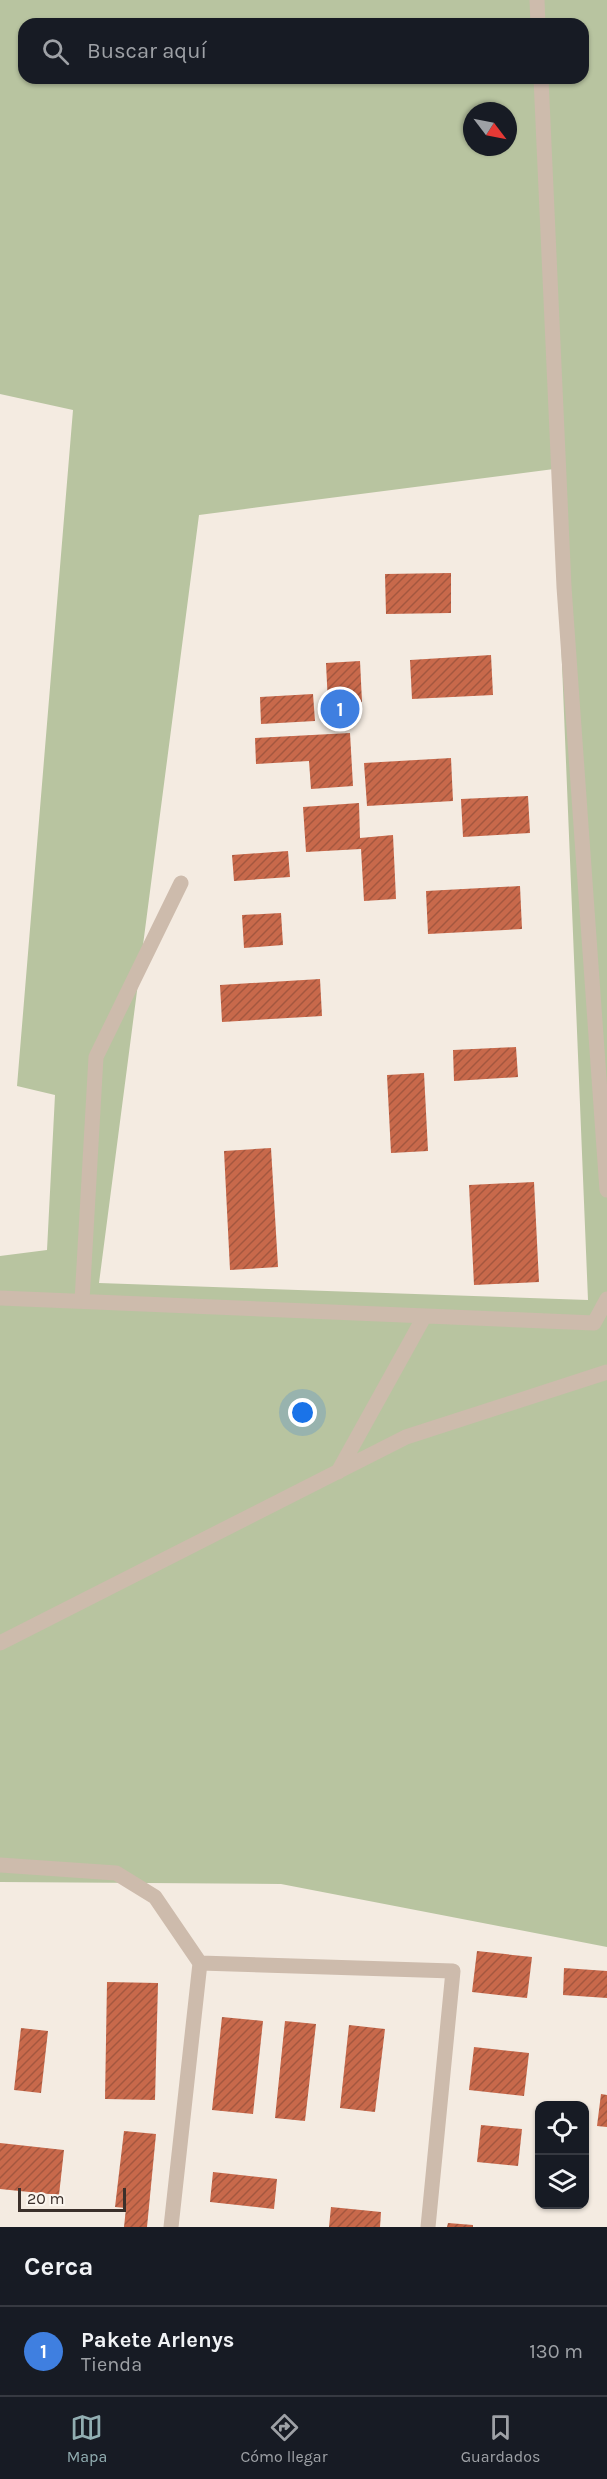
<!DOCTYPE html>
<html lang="es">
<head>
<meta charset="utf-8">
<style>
  :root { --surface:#171b24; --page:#20242c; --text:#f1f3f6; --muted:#9ea1a6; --line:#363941; --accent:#92aeb2 }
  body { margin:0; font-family:Karla,sans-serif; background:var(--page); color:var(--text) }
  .controls { position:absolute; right:18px; bottom:18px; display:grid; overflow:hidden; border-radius:12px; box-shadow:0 2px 4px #0004 }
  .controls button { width:54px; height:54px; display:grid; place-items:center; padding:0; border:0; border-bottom:2px solid var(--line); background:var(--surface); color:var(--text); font:30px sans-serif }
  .compass { position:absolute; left:463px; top:102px; width:54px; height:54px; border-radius:50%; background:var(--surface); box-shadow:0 2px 4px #0004; rotate:122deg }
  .scale { position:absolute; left:18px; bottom:15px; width:108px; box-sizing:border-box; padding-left:6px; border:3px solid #3b302b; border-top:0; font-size:16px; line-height:21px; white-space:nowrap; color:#3b302b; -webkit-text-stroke:4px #fbf5ee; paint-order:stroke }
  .you { position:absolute; left:303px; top:1413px; width:21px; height:21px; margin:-15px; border:4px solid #fff; border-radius:50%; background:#1a73e8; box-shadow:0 0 0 9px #1a73e833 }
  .badge { display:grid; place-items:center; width:39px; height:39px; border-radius:50%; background:var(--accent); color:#fff; font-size:20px; font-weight:700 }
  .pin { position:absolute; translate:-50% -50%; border:3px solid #fff; box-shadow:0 2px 6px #0006 }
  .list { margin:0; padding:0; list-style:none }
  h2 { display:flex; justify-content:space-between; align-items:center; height:78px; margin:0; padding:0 24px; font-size:26px }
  h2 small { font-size:20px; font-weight:400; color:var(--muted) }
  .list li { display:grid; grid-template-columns:39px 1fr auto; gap:18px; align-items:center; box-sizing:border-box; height:90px; padding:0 24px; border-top:2px solid var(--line) }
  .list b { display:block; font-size:22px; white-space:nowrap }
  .list p { margin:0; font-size:20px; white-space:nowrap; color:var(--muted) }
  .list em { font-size:20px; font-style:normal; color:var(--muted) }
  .icon { flex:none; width:33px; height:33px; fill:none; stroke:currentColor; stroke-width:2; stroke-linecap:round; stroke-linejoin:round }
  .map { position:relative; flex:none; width:607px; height:2227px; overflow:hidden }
  .search { position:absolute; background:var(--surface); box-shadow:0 2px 4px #0004; left:18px; right:18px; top:18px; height:66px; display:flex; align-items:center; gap:15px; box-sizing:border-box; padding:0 21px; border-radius:18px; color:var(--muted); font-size:22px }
  .sheet { height:168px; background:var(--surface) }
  nav { display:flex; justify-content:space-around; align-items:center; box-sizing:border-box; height:84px; border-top:2px solid var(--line); background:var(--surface); font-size:16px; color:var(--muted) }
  nav a { display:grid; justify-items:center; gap:3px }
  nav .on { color:var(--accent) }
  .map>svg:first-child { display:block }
</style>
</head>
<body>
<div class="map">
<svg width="607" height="2227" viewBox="0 0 607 2227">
  <defs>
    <pattern id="building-hatch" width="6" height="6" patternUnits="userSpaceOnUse" patternTransform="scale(1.5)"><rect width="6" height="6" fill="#c8694b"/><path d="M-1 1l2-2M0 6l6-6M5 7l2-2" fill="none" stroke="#a4573f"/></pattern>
  </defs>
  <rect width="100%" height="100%" fill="#f4ebe1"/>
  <path fill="#b8c4a0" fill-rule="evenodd" d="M0,0H607V1947L281,1884L0,1882V1256L47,1250L55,1095L17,1086L73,410L0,394ZM24,24H583V78H24ZM472,111H508V147H472ZM554,469L588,1300L99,1283L199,515Z"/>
  <path fill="url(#building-hatch)" d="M451,573V613L386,614L385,574Z
    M491,655L493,695L412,699L410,660Z
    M360,661L362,702L328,704L326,663Z
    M313,694L315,721L261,724L260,697Z
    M350,733L353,786L311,789L309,761L256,764L255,738Z
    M451,758L453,801L367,806L364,763Z
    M528,796L530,833L463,837L461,799Z
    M359,803L360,838L393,835L396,899L364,901L361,849L306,852L303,807Z
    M288,851L290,877L234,881L232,855Z
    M520,886L522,929L428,934L426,891Z
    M281,913L283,945L244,948L242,915Z
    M320,979L322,1016L222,1022L220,985Z
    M516,1047L518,1077L454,1081L453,1050Z
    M424,1073L428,1151L391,1153L387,1075Z
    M271,1148L278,1267L230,1270L224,1151Z
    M534,1182L539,1282L474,1285L469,1185Z
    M477,1951L532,1957L527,1998L472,1992Z
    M564,1968L607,1971V1998L563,1995Z
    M107,1982L158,1983L155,2100L105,2099Z
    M222,2017L263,2021L253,2114L212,2110Z
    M285,2021L316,2024L305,2121L275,2118Z
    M349,2025L385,2029L375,2112L340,2108Z
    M21,2028L48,2031L41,2093L14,2090Z
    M474,2047L529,2053L524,2096L469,2090Z
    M601,2094L607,2095V2127L597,2126Z
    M481,2125L522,2129L518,2166L477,2162Z
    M124,2131L156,2134L147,2227H124L126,2208L115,2207Z
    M0,2143L64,2150L59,2195L0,2189Z
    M213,2172L277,2179L274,2209L210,2202Z
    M331,2207L381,2212L380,2227H329Z
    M448,2223L473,2225V2227H447Z"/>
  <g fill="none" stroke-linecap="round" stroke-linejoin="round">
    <path stroke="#cdbbac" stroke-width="15" d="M537,0L538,24
      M541,78L564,587L607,1190
      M0,1298L594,1323L607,1299
      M82,1301L96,1057L181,883
      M338,1472L424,1317
      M0,1643L406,1437L607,1372
      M0,1865L116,1873L155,1897L200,1963L171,2227
      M200,1963L453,1971L428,2227"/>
  </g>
</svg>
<div class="controls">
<button><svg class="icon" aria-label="locate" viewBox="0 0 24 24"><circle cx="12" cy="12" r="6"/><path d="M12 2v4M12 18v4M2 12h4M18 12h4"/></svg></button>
<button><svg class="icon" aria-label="layers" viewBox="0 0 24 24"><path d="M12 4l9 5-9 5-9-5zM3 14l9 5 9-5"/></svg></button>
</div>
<svg class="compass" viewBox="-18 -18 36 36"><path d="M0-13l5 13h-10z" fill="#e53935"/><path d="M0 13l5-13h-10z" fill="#9ea1a6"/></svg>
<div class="scale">20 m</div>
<div class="you"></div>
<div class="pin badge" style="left:340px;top:709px;background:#3f7fe0">1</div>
<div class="search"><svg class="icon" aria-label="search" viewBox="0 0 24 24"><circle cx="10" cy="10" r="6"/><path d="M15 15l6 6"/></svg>Buscar aquí</div>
</div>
<section class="sheet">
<h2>Cerca<small></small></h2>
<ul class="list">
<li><span class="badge" style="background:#3f7fe0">1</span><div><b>Pakete Arlenys</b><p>Tienda</p></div><em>130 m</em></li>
</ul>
</section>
<nav>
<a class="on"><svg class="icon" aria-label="map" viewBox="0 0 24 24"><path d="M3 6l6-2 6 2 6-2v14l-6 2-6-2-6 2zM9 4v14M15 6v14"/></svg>Mapa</a>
<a><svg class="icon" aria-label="directions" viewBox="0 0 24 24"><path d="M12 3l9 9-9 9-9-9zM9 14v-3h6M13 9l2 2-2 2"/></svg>Cómo llegar</a>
<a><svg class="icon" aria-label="saved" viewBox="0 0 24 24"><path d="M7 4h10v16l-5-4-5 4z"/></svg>Guardados</a>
</nav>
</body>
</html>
